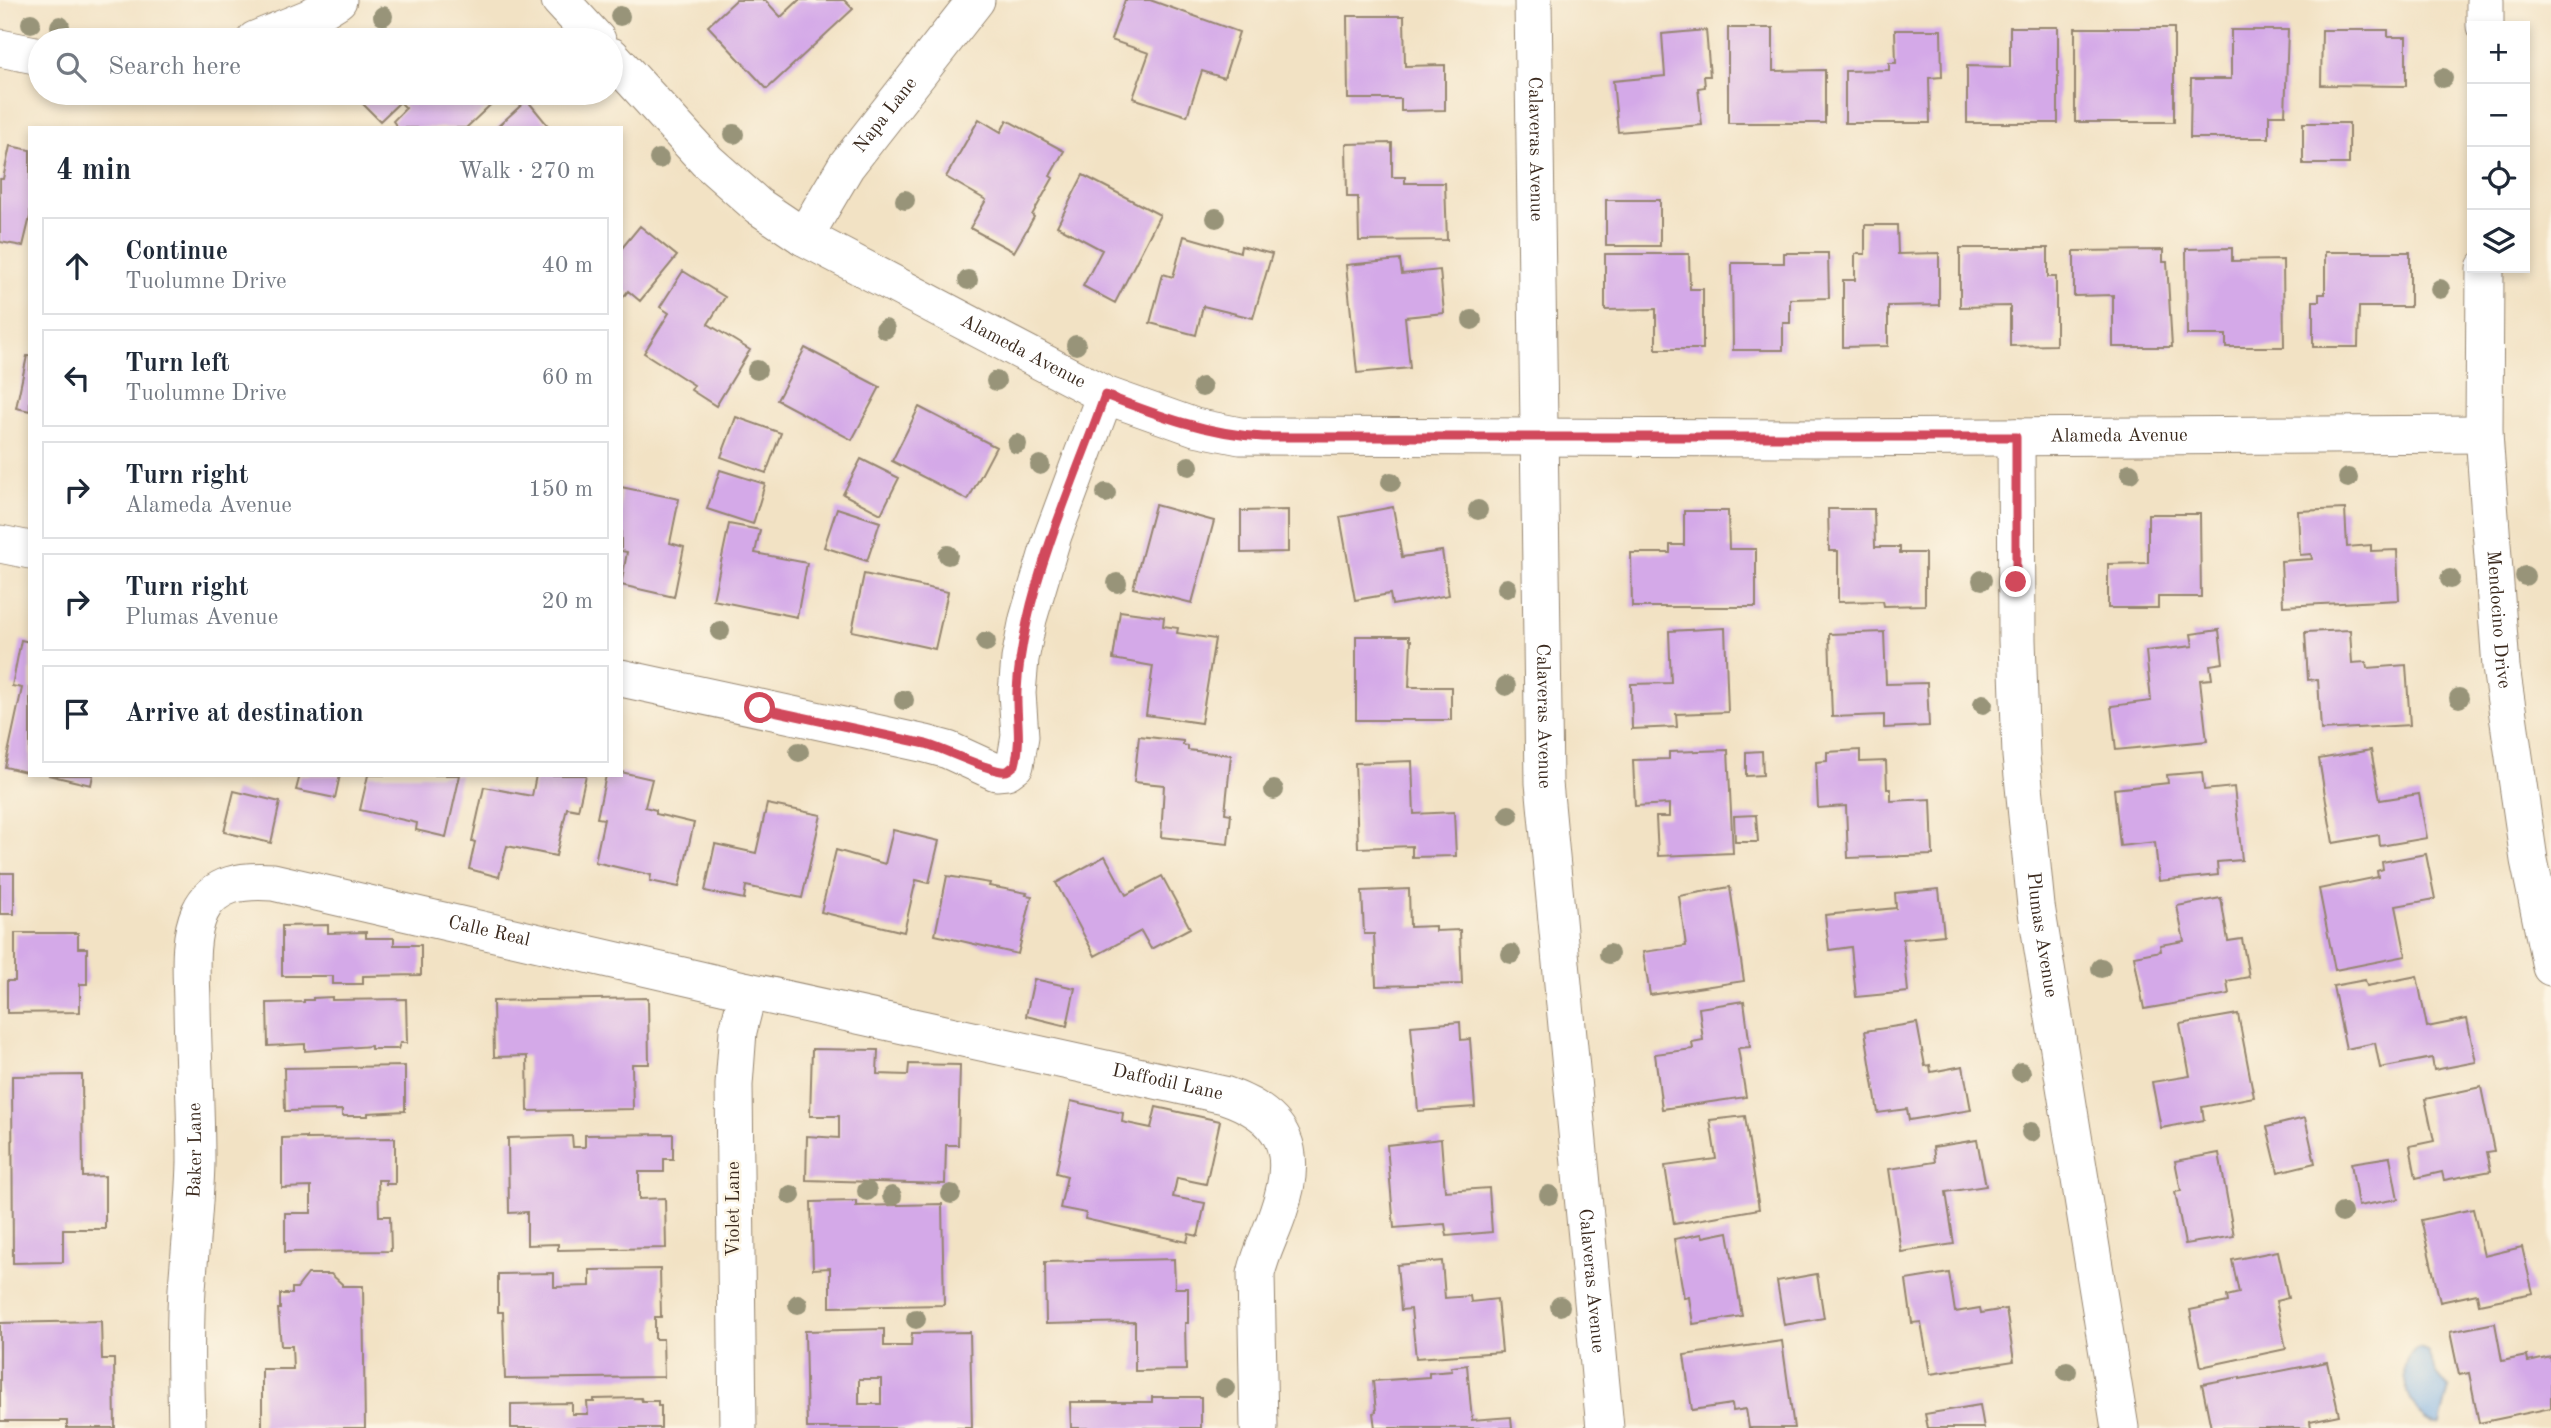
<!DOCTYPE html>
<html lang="en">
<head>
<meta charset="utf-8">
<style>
  :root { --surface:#fff; --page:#f2f2f3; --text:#1f2937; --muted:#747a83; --line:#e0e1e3 }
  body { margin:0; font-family:"Old Standard TT",serif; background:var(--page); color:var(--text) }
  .controls { position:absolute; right:21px; top:21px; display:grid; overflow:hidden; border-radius:0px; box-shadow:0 4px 10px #0003 }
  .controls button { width:63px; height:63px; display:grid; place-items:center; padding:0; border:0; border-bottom:2px solid var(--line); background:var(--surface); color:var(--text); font:35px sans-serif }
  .stop { position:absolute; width:21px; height:21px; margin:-16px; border:5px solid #d1495b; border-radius:50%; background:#fff }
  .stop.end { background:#d1495b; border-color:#fff; box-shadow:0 2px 7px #0008 }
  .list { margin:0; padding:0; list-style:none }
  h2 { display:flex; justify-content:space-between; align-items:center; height:91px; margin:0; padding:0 28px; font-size:30px }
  h2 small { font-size:23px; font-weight:400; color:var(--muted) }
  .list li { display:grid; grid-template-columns:46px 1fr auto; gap:21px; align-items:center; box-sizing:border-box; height:98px; margin:0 14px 14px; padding:0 14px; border:2px solid var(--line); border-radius:0px }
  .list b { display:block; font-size:26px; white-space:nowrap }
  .list p { margin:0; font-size:23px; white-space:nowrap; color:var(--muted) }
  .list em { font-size:23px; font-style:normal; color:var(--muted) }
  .icon { flex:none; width:38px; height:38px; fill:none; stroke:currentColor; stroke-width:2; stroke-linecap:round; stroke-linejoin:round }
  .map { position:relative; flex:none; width:2551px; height:1428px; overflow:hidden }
  .search { position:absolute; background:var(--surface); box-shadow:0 4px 10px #0003; left:28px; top:28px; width:595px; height:77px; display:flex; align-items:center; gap:18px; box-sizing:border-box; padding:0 24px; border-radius:38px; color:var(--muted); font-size:26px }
  .panel { position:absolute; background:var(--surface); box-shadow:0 4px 10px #0003; left:28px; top:126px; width:595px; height:651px; border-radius:0px }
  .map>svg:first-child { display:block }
</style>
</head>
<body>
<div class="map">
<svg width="2551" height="1428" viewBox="0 0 2551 1428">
  <rect width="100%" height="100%" fill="#fcf5e5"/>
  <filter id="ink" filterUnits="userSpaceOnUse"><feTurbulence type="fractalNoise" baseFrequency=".0143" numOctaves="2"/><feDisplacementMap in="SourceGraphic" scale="14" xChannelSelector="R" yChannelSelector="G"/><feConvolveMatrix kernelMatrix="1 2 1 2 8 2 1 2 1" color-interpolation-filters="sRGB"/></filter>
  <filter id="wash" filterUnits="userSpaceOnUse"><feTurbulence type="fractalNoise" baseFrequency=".00686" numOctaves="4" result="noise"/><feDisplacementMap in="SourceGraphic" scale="28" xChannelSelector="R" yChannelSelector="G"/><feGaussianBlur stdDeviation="1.57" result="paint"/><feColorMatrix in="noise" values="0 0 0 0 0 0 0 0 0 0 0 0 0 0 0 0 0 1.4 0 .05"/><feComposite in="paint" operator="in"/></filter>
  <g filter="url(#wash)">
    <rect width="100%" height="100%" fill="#f2e2c4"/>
    <path fill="#74abe3" stroke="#586a80" stroke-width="2" d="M2419,1348L2427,1351L2436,1372L2449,1388L2440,1424C2417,1428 2385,1362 2419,1348Z"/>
    <g id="blocks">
      <path fill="#d4a9e8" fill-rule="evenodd" d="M736,0H765L781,17L799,0H844L853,9L767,89L708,26Z
        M1125,0H1150L1239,32L1224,78L1202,71L1187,116L1133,98L1149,53L1111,40Z
        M1347,16H1404L1405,66L1445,65V110L1401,111V99H1348Z
        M2010,27H2058V123H1967V66L2010,67Z
        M1728,28H1773V71L1825,70V123H1728Z
        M2075,28H2174V122H2075Z
        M1706,30L1710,76H1704L1705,87L1698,88L1702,125L1618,132L1613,81L1665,76L1662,34Z
        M1895,30H1941L1942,77L1929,78L1930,123H1845V71L1889,70V63H1896Z
        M2231,30H2288L2285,115H2269V138H2190L2191,79H2231Z
        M2322,30H2388V37H2406V86L2321,85Z
        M361,93H503L466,128H398L393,121L406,108L400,102L380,121L356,97Z
        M527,100L550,128H496Z
        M979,119L1001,132L1007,120L1064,151L1050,176L1053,178L1032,215L1034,217L1014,252L970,228L986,200L946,177Z
        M2303,123H2349V164H2303Z
        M1392,143V177H1405V183H1445L1447,240L1359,241L1358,197H1347L1346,144Z
        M10,146L30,150V217L23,246L0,242V179H3Z
        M1083,175L1160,215L1115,303L1083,286L1102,250L1057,226Z
        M1606,200H1660V246H1606Z
        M1865,225H1897L1898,254L1939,253V305L1888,306V346L1843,347V280H1855V254H1865Z
        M640,226L677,256L640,301L628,291L621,300V249Z
        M1184,236L1240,252L1241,246L1272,254L1253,318L1203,306L1196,335L1150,323L1163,274L1173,277Z
        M1960,248H2048V277H2056V345L2010,346V306L1960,307Z
        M2232,248V261L2283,260L2284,347H2226V335H2187L2186,249Z
        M2163,250V262H2167L2172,347H2113V295L2074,296V251Z
        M2325,252H2410V307H2359L2358,347H2313V301H2319V294H2325Z
        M1784,253H1828L1829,298L1790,299V323H1783V350H1733L1732,263H1784Z
        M1605,254H1689L1690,289H1703V349H1656V309L1605,310Z
        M1400,260L1402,274L1440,270L1444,313L1405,317L1410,368L1357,373L1346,265Z
        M683,271L725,297L708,324L750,350L716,406L691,390L694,385L644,353L669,313L660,307Z
        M805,348L880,387L852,440L777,400Z
        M27,356H30V411L16,408Z
        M919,407L996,447L968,500L892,461Z
        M736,417L781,433L766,473L721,457Z
        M861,459L899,478L881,514L843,494Z
        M720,470L765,484L753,524L707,509Z
        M621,487L679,499L670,543L684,547L674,597L621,585L627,552L621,551Z
        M1155,505L1214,521L1192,603L1133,588Z
        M1393,507L1402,557L1442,551L1449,595L1392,605L1390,594L1355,600L1340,517Z
        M837,508L880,522L867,561L824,547Z
        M1828,509H1874L1875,547H1900V553H1925V605L1884,606L1883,601L1838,602V551H1829Z
        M2345,509L2347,547L2371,545V551L2397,550L2399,600L2283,606L2281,561L2312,559L2311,554L2300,555L2298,511Z
        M1288,510V552L1241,553V511Z
        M1684,511H1728L1729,549H1756V607H1632L1631,553H1670V545H1684Z
        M2148,514H2200L2201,597H2158V608H2108V564L2148,563Z
        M729,524L760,530L755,553L807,563L797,617L713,600Z
        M864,574L948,592L935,649L852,631Z
        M1120,611L1164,617L1163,626L1178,628L1177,633L1215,639L1201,723L1146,715L1153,666L1113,659Z
        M1725,628L1728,712L1676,714L1677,727L1632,729L1631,684L1671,683L1669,631Z
        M2219,630L2223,663L2210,665L2212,679L2200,680L2207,741L2116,750L2111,706L2151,701L2146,651L2193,646L2191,634Z
        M2350,630L2352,663L2366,662L2367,668L2406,665L2410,725L2321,730L2318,679L2308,680L2305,632Z
        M1884,632L1886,684L1927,683L1929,726L1884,728V715L1832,717L1829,634Z
        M1356,636H1409V640H1411L1409,687H1451V720H1356Z
        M21,640L30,642V773L5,767L22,688L12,686Z
        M1139,736L1183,741V745L1188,746V750L1231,755L1225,813L1231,814L1228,844L1161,837L1164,785L1134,782Z
        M1728,750L1733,853L1658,856L1656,817H1669V804L1635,806L1633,760L1669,759V752Z
        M1860,750V762L1886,761L1887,789H1891V801L1931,799L1933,855L1848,858L1846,806L1818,808L1816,762L1827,761V752Z
        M2371,750L2380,800L2419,794L2427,838L2380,846L2379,835L2333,843L2319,759Z
        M1762,751L1763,775L1746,776V752Z
        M1412,761L1414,814L1454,812L1456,856L1412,857V846L1358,848L1355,763Z
        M621,772L652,779L645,807L656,810V814L694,823L679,887L650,881L651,875L595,862L604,819L597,818L606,775H621Z
        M2202,772L2204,790L2234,787L2242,860L2217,862L2218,875L2159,881L2155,842L2120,846L2114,789L2168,783L2167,775Z
        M48,775H93L91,785Z
        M300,775H340L335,798L296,790Z
        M368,775H460L446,837L416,830L417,823L360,810Z
        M536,775H586L578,810L567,808L556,856L507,846L499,877L469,869L475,842L472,841L484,787L532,796Z
        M234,791L280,802L271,843L224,832Z
        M767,804L821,815L802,898L746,886L744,899L705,891L715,844L756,853Z
        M1756,815L1758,842H1735L1734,816Z
        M893,830L939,841L929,883L916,880L904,932L821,912L836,850L885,864Z
        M2426,854L2435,899L2396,906L2406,956L2335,970L2319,889L2378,877L2377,871L2383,869L2382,862Z
        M1105,856L1126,895L1162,876L1190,928L1151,949L1141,931L1095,956L1056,883Z
        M0,873H14V914H0Z
        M947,876L990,883L989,886L1027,893L1026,895L1032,896L1018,954L935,935Z
        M1730,887L1744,981L1650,995L1643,952L1686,946L1679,896Z
        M1409,889L1410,927L1435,926V931L1460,930L1462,984L1376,986L1374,934H1364L1362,891Z
        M1939,889L1944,935L1903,939L1908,992L1856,997L1851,947L1829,950L1825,915L1896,908L1895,893Z
        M2221,898L2228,941L2242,939L2249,977L2227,981L2229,994L2144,1009L2134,956L2161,951L2160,945L2184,941L2177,906Z
        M328,925V933L366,932V938H394V945H421V975L363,976V984H333V976H282V926Z
        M15,933H78V948H87V984H80V1012L7,1013V981H15Z
        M2417,976L2427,1027L2467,1019L2476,1062L2434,1070L2432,1058L2380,1068L2375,1043L2346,1049L2333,986L2365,980L2367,986Z
        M1034,979L1075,988L1067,1026L1026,1016Z
        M332,997V1000L406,999L407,1043H400L398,1049H371V1046L305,1051V1044L268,1046L267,1003L304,1002V1000H313V998Z
        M648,998L649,1064H632L633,1109L528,1111L527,1056L494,1057L493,1001Z
        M1744,1001L1750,1047L1738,1048L1746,1097L1662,1109L1655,1054L1693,1049L1692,1042L1703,1040L1699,1008Z
        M2238,1014L2254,1097L2202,1107L2204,1120L2161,1128L2152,1082L2190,1076L2180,1024Z
        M1460,1022L1461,1040L1470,1039L1475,1107L1418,1111L1411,1026Z
        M1917,1023L1925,1066L1930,1065L1931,1072L1963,1066L1971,1110L1909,1120L1907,1109L1878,1113L1865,1031Z
        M812,1049L878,1050L877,1074L908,1075L909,1064L960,1065L958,1145H946L945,1184L806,1180L807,1136L839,1138V1116H810Z
        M405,1066V1111L368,1113V1116H342V1110L285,1111L284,1068Z
        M82,1075L83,1177L105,1176V1229H63V1262L13,1263L12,1076Z
        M2481,1087L2494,1151L2487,1152L2491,1171L2444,1180L2442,1172L2416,1178L2410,1146L2434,1141L2425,1099Z
        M1071,1101L1123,1113L1122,1122L1151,1128L1156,1107L1220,1121L1206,1184L1177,1178L1173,1197L1205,1203L1198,1236L1189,1234L1187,1242L1085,1219L1086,1213L1060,1208L1067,1176L1056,1173Z
        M1745,1116L1759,1209L1674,1224L1665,1166L1716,1159L1710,1120Z
        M2305,1118L2315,1163L2278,1172L2267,1127Z
        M673,1134V1159H664V1172H639V1199L665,1198L666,1248L558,1250V1244L527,1245V1212L509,1213L508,1138L572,1136L573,1147H585V1135Z
        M306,1137V1139L395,1138V1184H386V1180H378L379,1216H390L391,1251L285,1252V1213H311V1187L282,1188V1138Z
        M1441,1139L1445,1191L1489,1188L1492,1232L1447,1236L1445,1224L1394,1228L1387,1145Z
        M1977,1140L1986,1186L1946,1192L1954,1244L1901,1252L1889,1169L1935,1162L1933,1147Z
        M2219,1153L2234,1236L2185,1244L2175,1192L2181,1191L2175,1161Z
        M2390,1157L2398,1199L2358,1206L2351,1163Z
        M856,1201V1206L942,1204L944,1305L830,1307V1268L813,1269L811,1202Z
        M2473,1209L2484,1256L2522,1247L2533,1293L2479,1304L2477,1294L2440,1302L2421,1220Z
        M1728,1232L1742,1316L1693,1324L1689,1297L1684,1298L1674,1239L1702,1234L1703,1237Z
        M2278,1251L2288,1298L2276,1301L2286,1349L2201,1367L2190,1310L2228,1302L2227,1296L2239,1293L2232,1260Z
        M1174,1259L1175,1288H1188V1323H1185L1186,1370L1135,1371V1322L1046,1324L1045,1262Z
        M1442,1261L1445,1298L1470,1296L1471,1302L1497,1299L1502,1352L1416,1358L1411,1309L1401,1310L1397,1265Z
        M660,1269L661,1317H655V1339H663L664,1377L505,1379L503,1312H498V1274L554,1273V1287L590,1286V1270Z
        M1949,1273L1955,1312L1980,1308L1981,1313L2006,1309L2014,1361L1930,1374L1921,1322L1912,1323L1906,1280Z
        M308,1274H331L342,1284V1286H363L365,1428H262V1369H293L292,1346H281L278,1309H280V1294H292V1288H297Z
        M1817,1274L1824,1318L1784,1325L1777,1281Z
        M101,1321L102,1359H114L115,1428H67V1421H0V1323Z
        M2495,1323L2502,1361L2527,1356L2528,1362L2551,1357V1408L2479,1423L2469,1373L2459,1375L2450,1332Z
        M884,1329V1346H911L912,1333L970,1332L972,1428H807L805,1331ZM859,1379H881V1404H859Z
        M1782,1341L1794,1428H1749L1746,1409L1733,1411L1732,1404L1692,1410L1684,1355Z
        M2327,1362L2339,1415L2310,1421L2311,1428H2211L2202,1384L2240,1377V1379Z
        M1467,1365L1472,1420L1511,1417L1512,1428H1375L1373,1413L1376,1412L1373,1381L1429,1377V1373L1452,1371L1451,1367Z
        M1152,1397H1201V1428H1071L1070,1402H1152Z
        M641,1398L642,1401H658V1406H661V1428H511V1404L572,1403V1414H588L587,1402H594V1399Z
        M1980,1405L1984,1428H1928L1925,1414Z"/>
    </g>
  </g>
  <g filter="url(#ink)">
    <use href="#blocks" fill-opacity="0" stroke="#968671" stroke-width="2"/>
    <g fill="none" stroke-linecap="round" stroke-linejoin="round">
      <defs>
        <g id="street">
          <path d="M560,0L597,40"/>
          <path id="s1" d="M1533,0L1544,783L1605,1428"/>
          <path d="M2485,0V26"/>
          <path d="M255,40L309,18L338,0"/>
          <path d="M0,48L40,56"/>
          <path id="s2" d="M611,56L707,161L758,206L804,237L1105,395L1195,427L1240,436L1814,438L2484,434"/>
          <path id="s3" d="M804,237L846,166L976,0"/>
          <path id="s4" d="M2485,268L2484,434L2501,667L2529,860L2551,967"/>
          <path id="s5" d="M2016,437L2017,640L2021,756L2036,906L2120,1428"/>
          <path d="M0,544L30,550"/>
          <path d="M621,678L926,744L948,750L996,772L1007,771L1015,765L1020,736L1017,693L1020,659L1028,619L1053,535L1105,395"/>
          <path id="s6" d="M187,1428C186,1382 184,1335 187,1289C190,1247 195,1205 196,1162C196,1110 193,1059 192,1007C192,977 187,941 200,912C214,882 244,880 273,882L748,991L1224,1095C1286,1116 1300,1151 1278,1213C1271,1234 1261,1252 1256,1274L1259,1428"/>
          <path d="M738,1428L734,1085L738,1031L748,991"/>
        </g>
      </defs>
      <use href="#street" stroke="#968671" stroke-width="39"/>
      <use href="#street" stroke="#fff" stroke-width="37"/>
    </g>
    <g fill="#989479">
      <circle cx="383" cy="16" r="10"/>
      <circle cx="620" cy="16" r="10"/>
      <circle cx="31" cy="23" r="10"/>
      <circle cx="60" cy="26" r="10"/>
      <circle cx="2443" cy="78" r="10"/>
      <circle cx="734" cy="134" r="10"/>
      <circle cx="659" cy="159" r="10"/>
      <circle cx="905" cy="200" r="10"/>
      <circle cx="1216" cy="218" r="10"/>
      <circle cx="968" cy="280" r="10"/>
      <circle cx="2440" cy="289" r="10"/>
      <circle cx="1472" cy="320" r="10"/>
      <circle cx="885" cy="329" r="10"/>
      <circle cx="1076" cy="345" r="10"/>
      <circle cx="757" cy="370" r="10"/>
      <circle cx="996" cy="381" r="10"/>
      <circle cx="1202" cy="387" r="10"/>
      <circle cx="1017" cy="444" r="10"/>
      <circle cx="1040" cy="465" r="10"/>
      <circle cx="1189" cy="466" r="10"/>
      <circle cx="2130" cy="473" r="10"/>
      <circle cx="2348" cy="478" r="10"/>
      <circle cx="1391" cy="482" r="10"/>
      <circle cx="1106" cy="493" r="10"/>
      <circle cx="1478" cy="510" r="10"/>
      <circle cx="948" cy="555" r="10"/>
      <circle cx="2525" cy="576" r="10"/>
      <circle cx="2450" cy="579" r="10"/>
      <circle cx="1982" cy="580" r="10"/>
      <circle cx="1117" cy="583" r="10"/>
      <circle cx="1507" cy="588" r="10"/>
      <circle cx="720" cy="631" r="10"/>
      <circle cx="986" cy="642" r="10"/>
      <circle cx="1506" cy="686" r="10"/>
      <circle cx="2459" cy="698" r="10"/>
      <circle cx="904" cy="700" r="10"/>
      <circle cx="1983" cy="704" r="10"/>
      <circle cx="799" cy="752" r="10"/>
      <circle cx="1274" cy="790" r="10"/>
      <circle cx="1509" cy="815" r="10"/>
      <circle cx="1511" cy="954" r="10"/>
      <circle cx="1609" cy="954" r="10"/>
      <circle cx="2101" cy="968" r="10"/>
      <circle cx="2021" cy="1072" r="10"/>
      <circle cx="2031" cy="1132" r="10"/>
      <circle cx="867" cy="1191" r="10"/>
      <circle cx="951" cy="1194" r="10"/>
      <circle cx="791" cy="1195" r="10"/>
      <circle cx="1549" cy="1195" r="10"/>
      <circle cx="892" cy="1196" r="10"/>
      <circle cx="2342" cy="1213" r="10"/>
      <circle cx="798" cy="1304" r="10"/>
      <circle cx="1560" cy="1306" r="10"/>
      <circle cx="916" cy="1319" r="10"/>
      <circle cx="2067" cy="1371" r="10"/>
      <circle cx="1225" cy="1388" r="10"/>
    </g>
  </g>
  <g fill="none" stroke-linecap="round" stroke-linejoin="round" filter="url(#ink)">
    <path stroke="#d1495b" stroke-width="9" d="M760,708L926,744C942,748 995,774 1006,771C1009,771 1012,767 1015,765C1022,740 1016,717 1017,691C1018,668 1022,645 1027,622C1043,548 1079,468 1105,395C1157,415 1207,434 1263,437H2016V582"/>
  </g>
  <g text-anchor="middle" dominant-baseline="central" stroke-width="5" stroke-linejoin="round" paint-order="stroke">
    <g font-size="19" fill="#3b2a1e" stroke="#fcf5e5">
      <text stroke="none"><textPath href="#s3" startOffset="147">Napa Lane</textPath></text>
      <text stroke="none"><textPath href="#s1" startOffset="149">Calaveras Avenue</textPath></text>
      <text stroke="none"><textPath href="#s2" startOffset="513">Alameda Avenue</textPath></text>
      <text stroke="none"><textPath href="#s2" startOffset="1626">Alameda Avenue</textPath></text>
      <text stroke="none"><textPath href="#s4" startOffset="352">Mendocino Drive</textPath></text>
      <text stroke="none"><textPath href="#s1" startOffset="716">Calaveras Avenue</textPath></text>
      <text stroke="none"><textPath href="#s6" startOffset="824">Calle Real</textPath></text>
      <text stroke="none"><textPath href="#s5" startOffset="499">Plumas Avenue</textPath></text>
      <text stroke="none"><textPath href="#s6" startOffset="1519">Daffodil Lane</textPath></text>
      <text stroke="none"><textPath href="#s6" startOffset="278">Baker Lane</textPath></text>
      <text transform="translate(734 1209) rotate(-90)">Violet Lane</text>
      <text stroke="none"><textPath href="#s1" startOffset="1283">Calaveras Avenue</textPath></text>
    </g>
  </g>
</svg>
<div class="controls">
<button>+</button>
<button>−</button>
<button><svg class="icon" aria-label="locate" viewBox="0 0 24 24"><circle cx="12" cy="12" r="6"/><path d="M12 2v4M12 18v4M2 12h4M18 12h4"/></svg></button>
<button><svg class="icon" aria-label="layers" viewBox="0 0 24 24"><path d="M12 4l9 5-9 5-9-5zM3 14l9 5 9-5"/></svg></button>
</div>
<div class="stop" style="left:760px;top:708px"></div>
<div class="stop end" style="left:2016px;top:582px"></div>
<div class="search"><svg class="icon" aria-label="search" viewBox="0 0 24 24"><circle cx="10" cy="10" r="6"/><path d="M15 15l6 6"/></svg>Search here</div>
<section class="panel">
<h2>4 min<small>Walk · 270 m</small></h2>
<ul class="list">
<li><svg class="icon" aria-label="ahead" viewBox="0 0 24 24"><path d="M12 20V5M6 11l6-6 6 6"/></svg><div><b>Continue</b><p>Tuolumne Drive</p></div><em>40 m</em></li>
<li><svg class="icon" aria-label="left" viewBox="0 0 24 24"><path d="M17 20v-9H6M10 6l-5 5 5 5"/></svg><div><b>Turn left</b><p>Tuolumne Drive</p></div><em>60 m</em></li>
<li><svg class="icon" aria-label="right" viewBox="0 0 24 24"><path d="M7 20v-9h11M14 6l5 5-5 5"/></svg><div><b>Turn right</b><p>Alameda Avenue</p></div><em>150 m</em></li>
<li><svg class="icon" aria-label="right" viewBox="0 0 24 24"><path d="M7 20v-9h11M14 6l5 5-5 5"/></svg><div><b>Turn right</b><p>Plumas Avenue</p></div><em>20 m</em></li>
<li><svg class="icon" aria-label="arrive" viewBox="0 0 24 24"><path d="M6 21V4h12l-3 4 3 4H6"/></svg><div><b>Arrive at destination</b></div></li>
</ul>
</section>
</div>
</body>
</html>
